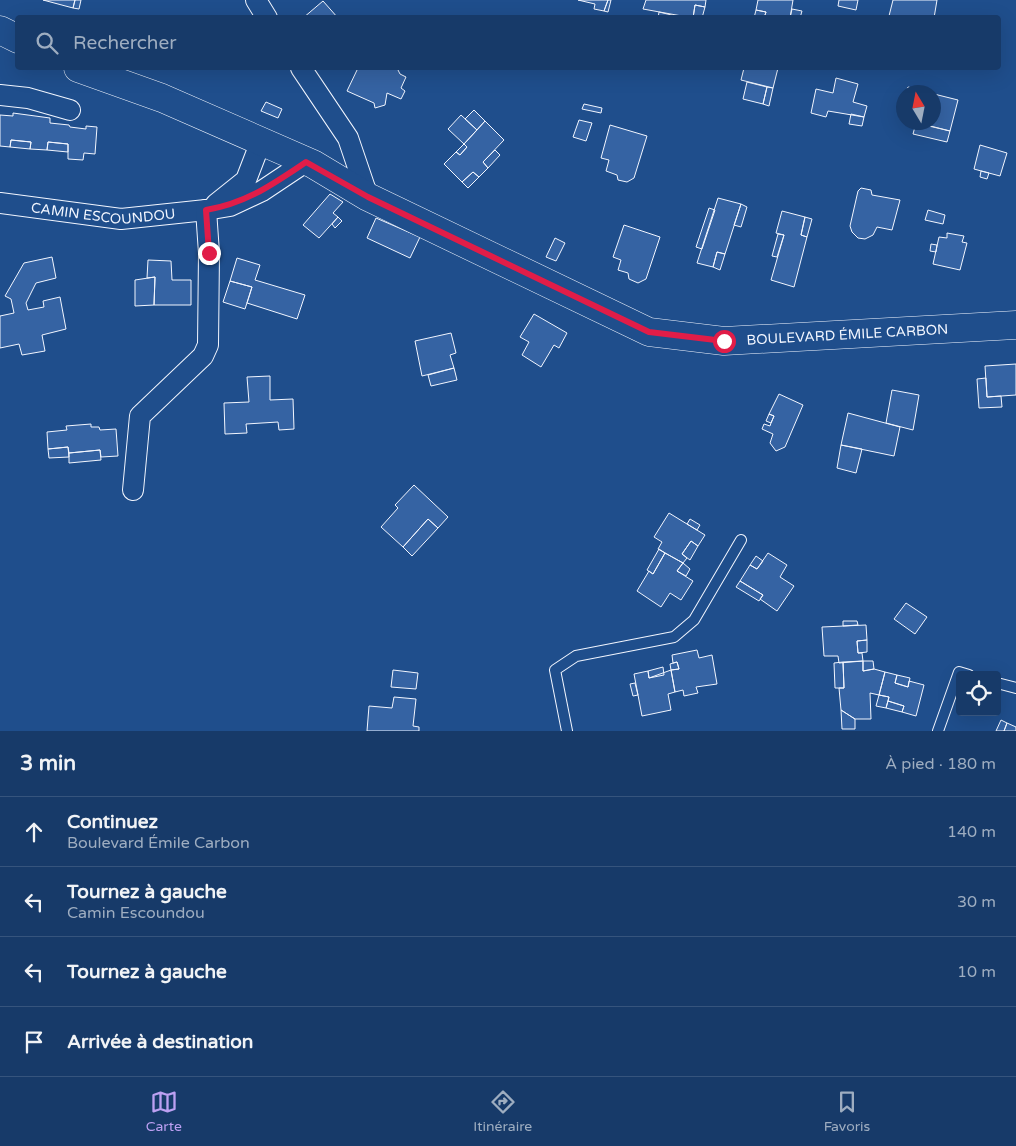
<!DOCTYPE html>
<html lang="fr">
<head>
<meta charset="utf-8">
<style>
  :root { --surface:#173a69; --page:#20416f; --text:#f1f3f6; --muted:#9eadc0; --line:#36547d; --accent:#bca0f2 }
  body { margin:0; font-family:"Varela Round",sans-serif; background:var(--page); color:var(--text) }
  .controls { position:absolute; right:15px; bottom:15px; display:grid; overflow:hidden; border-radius:5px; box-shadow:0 5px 20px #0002 }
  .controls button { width:45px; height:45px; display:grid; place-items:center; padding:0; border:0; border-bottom:1px solid var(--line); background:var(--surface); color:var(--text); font:25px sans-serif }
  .compass { position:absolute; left:896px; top:85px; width:45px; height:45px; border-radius:50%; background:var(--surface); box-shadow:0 5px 20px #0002; rotate:350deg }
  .stop { position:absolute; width:15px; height:15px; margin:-11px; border:4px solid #e11d48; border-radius:50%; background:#fff }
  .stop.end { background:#e11d48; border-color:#fff; box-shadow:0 1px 5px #0008 }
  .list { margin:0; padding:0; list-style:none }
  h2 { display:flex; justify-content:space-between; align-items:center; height:65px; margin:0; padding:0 20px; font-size:21px }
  h2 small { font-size:16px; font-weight:400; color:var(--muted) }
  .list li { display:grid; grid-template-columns:32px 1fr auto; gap:15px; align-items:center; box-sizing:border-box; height:70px; padding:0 20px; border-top:1px solid var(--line) }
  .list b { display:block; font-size:19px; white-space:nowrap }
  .list p { margin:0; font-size:16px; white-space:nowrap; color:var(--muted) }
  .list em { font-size:16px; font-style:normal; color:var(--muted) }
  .icon { flex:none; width:28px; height:28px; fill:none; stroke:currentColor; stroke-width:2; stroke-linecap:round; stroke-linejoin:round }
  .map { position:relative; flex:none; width:1016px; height:731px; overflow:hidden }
  .search { position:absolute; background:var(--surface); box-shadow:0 5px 20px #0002; left:15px; right:15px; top:15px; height:55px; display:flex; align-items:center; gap:12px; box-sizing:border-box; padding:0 18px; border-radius:5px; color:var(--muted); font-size:19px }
  .sheet { height:345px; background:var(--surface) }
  nav { display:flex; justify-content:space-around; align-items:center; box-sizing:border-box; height:70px; border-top:1px solid var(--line); background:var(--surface); font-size:14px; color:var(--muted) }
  nav a { display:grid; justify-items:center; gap:2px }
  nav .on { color:var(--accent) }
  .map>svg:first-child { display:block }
</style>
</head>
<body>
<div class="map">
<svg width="1016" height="731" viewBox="0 0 1016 731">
  <rect width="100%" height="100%" fill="#1f4e8c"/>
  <path fill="#3563a3" stroke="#f2f6ff" d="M43,0H75L73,8Z
    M75,0H81L79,9L73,8Z
    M578,0H608L604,11L594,9L595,4Z
    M608,0H611L608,12L604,11Z
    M646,0H706L705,7L695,5L693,18L643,9Z
    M758,0H793L790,18H764L766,12L756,10Z
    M839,0H858L856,10L838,6Z
    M893,0H937L934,18L889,16Z
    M323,1L338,18H303Z
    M695,5L705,7L702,18H693Z
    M792,9L802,11L800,18H790Z
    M756,10L766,12L764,18H754Z
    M659,12L684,18H658Z
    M358,68H397L400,74L406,77L401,88L405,91L401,99L387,93L385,105L375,108L374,103L347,91Z
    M744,68H778L773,88L741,80Z
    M836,78L858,84L853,102L867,106L864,117L828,111L826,117L811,113L816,89L833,93Z
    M747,82L767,87L763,104L743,99Z
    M767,87L773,88L769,106L763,104Z
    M908,87L930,92H906Z
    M934,94L958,100L950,131L915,122H934Z
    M266,102L282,109L278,118L261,111Z
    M584,104L602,108L601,113L582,109Z
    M904,104V120L900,119Z
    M474,110L485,121L477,130L465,119Z
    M13,113L50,118V123L69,125L70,127L86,129V126L97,127L95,154L84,153L83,160L68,159V144L48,142L47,150L30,149L31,142L11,140L10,147L0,146V115L13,116Z
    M851,114L864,117L862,126L849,124Z
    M461,115L477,130L464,144L448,129Z
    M579,120L592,123L586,141L573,137Z
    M485,121L504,140L483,162L488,168L479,177L473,172L462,182L444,164L456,152L460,155L467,147L464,144Z
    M916,123L950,131L947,142L913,134Z
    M610,125L647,136L634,178L627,182L618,180L617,175L606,171L609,160L601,158Z
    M11,140L31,142L30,149L10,147Z
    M48,142L68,144V152L47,150Z
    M464,144L467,147L460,155L456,152Z
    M980,145L1007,153L1000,176L974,169Z
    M495,150L500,155L488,168L483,162Z
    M981,171L989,173L987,179L980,177Z
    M473,172L479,177L468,188L462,182Z
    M861,188L871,190L872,195L900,200L892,230L877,227L873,235L865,239L858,238L852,232L850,226L858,191Z
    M330,194L343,202L333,213L338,217L319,238L303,225Z
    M718,198L741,204L725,254L717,252L713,267L697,263Z
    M741,204L747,207L741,227L734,225Z
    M709,208L715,210L702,249L696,247Z
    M928,210L945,215L943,224L925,220Z
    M782,211L805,217L801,235L807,237L794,287L771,280L784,235L776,233Z
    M338,217L342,221L335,228L332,224Z
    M805,217L812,219L807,237L801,235Z
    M376,218L420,237L410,258L367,238Z
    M624,225L660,237L646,279L638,283L629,279L628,273L618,270L621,260L613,257Z
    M947,233L964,236L962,242L967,243L960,270L933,264L939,237L947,238Z
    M778,234L784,235L777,257L772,256Z
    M555,238L565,243L556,261L546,257Z
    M931,244L937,245L936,252L930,251Z
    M717,252L725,254L720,270L713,267Z
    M52,257L56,278L36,283L26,303L28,310L44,307L43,301L60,297L66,329L42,335L45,351L22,355L19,344L0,348V316L14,313L11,299L5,296L24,263Z
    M237,258L260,265L255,280L305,295L297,319L247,303L252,287L230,281Z
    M148,260L171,261L172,280H191V305H154L155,277L147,278Z
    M155,277L154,305L135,306V280Z
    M230,281L252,287L245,309L223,302Z
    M534,314L567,333L559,348L554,345L541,367L522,355L529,342L520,337Z
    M451,333L456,353L450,355L454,368L422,376L415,341Z
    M1016,364V395L987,397L985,366Z
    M454,368L457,380L431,386L428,375Z
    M270,376V400L293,399L294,429L279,430L278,422L246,424L247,433L225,434L224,403L249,402L247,377Z
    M986,378L987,397L1001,396L1002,407L979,408L977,379Z
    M892,390L919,395L913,430L886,423Z
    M779,394L803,405L785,447L776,451L770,443L773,434L762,429L764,424L770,426L771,423L774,416L769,414Z
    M848,413L900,427L894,456L841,445Z
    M769,414L774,416L771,423L766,421Z
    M91,424V427H99L100,430L116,429L118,456L101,457L100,450L69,453L68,447L48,449L47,432L67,430L66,426Z
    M841,445L862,449L856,473L837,468Z
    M68,447L69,457L49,458L48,449Z
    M100,450L101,460L69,463V453Z
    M414,485L448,517L438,528L428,519L403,547L381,527L398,508L395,505Z
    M669,513L705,535L698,546L691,541L682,554L687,558L683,563L658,549L662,542L654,537Z
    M428,519L438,528L412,556L403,547Z
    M690,519L700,525L697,530L687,524Z
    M691,541L698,546L690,560L682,554Z
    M659,549L665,553L653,574L647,570Z
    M665,553L683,563L677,571L693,581L681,600L670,593L661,607L637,591L649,571L653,574Z
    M768,553L787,565L780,577L794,586L777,611L760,599L763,595L740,581L750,565L757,569Z
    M756,556L763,561L757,569L750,565Z
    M683,563L690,569L686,576L677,571Z
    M740,581L763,595L759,601L736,587Z
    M906,603L927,617L915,634L894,619Z
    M843,621H857L858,625L843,626Z
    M866,625L867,640L857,641L858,653H862L863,661L839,663L838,656H824L822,627Z
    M867,640V652L858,653L857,641Z
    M697,650L699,658L712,655L717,684L696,687L698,693L684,696L683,690L675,692L671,670L679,669L677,662L673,663L672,655Z
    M863,661H873L874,669L863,671Z
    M863,661V671L874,669L885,672L879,695L870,693L871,719H855L841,710L839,688H844L843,662Z
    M677,662L679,669L671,670L670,664Z
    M843,662L844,688H835L834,663Z
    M663,667L664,675L649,678L648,671Z
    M393,670L418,673L416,689L391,687Z
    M671,670L675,692L668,694L671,710L642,716L634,674L648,671L649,678Z
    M885,672L897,675L895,683L908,687L909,681L924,685L916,716L902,712L904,706L888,701L889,697L879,695Z
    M897,675L910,678L908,687L895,683Z
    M635,683L638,695L633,696L630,684Z
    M879,695L889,697L886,708L876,706Z
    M394,697L416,699L413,726L419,727V731H367L369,706L392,708Z
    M888,701L904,706L902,712L886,708Z
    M841,710L855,719V729H842Z
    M1001,720L1007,723L1004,731H996Z
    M1007,723L1016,727V731H1004Z"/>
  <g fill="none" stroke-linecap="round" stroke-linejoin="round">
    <defs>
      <path id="lane" d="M997,683L1016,688
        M567,731L555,670L576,656L674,637L694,620L741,540
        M938,731L959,672L969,675"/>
      <g id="street">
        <path d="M256,0L267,18"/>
        <path d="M301,68L348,138L368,197"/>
        <path d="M0,95L28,98L70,110"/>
        <path id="s1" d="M0,203L121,219L206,210L230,206L262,191L307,161"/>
        <path d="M216,204L246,180L261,141"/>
        <path d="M133,490L140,416L203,356L208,345L209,253L206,210"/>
      </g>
      <g id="secondary">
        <path d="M0,30L18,39"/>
        <path id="s2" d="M78,68L162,98L313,164L368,197L649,332L724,341L1016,325"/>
      </g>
    </defs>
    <use href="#lane" stroke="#f2f6ff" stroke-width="12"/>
    <use href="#street" stroke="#f2f6ff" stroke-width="22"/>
    <use href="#secondary" stroke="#f2f6ff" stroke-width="29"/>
    <use href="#lane" stroke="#1f4e8c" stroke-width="10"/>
    <use href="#street" stroke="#1f4e8c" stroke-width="20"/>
    <use href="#secondary" stroke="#1f4e8c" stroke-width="28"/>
  </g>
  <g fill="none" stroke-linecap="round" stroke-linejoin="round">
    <path stroke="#e11d48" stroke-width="6" d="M209,253L206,210C247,203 273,184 306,162L368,197L649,332L724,341"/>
  </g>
  <g text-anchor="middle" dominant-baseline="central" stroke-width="4" stroke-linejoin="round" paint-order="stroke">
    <g font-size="14" fill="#f2f6ff" stroke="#1f4e8c">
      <text stroke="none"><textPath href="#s1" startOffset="104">CAMIN ESCOUNDOU</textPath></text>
      <text stroke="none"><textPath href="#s2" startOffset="829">BOULEVARD ÉMILE CARBON</textPath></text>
    </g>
  </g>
</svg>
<div class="controls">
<button><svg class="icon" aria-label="locate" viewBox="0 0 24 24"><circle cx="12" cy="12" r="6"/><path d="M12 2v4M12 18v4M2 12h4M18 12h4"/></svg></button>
</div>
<svg class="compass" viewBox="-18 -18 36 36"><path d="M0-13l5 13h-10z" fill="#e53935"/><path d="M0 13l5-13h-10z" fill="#9eadc0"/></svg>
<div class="stop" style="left:724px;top:341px"></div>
<div class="stop end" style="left:209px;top:253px"></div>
<div class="search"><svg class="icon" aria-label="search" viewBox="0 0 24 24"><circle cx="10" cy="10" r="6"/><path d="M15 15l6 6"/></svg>Rechercher</div>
</div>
<section class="sheet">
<h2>3 min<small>À pied · 180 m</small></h2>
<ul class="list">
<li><svg class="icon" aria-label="ahead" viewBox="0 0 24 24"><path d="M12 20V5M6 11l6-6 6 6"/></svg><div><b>Continuez</b><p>Boulevard Émile Carbon</p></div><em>140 m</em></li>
<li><svg class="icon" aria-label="left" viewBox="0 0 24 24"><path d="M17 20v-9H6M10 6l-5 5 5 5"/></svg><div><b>Tournez à gauche</b><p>Camin Escoundou</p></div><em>30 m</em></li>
<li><svg class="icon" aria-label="left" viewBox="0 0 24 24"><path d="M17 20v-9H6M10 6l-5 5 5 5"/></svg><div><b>Tournez à gauche</b></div><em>10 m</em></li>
<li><svg class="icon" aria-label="arrive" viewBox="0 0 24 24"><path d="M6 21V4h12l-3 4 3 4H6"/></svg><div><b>Arrivée à destination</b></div></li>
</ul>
</section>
<nav>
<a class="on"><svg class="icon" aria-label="map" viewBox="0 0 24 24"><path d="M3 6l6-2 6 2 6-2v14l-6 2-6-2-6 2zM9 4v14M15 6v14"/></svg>Carte</a>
<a><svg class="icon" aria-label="directions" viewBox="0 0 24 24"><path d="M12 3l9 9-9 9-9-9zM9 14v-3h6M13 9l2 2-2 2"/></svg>Itinéraire</a>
<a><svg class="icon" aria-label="saved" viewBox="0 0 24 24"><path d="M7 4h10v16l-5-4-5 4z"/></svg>Favoris</a>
</nav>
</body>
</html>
